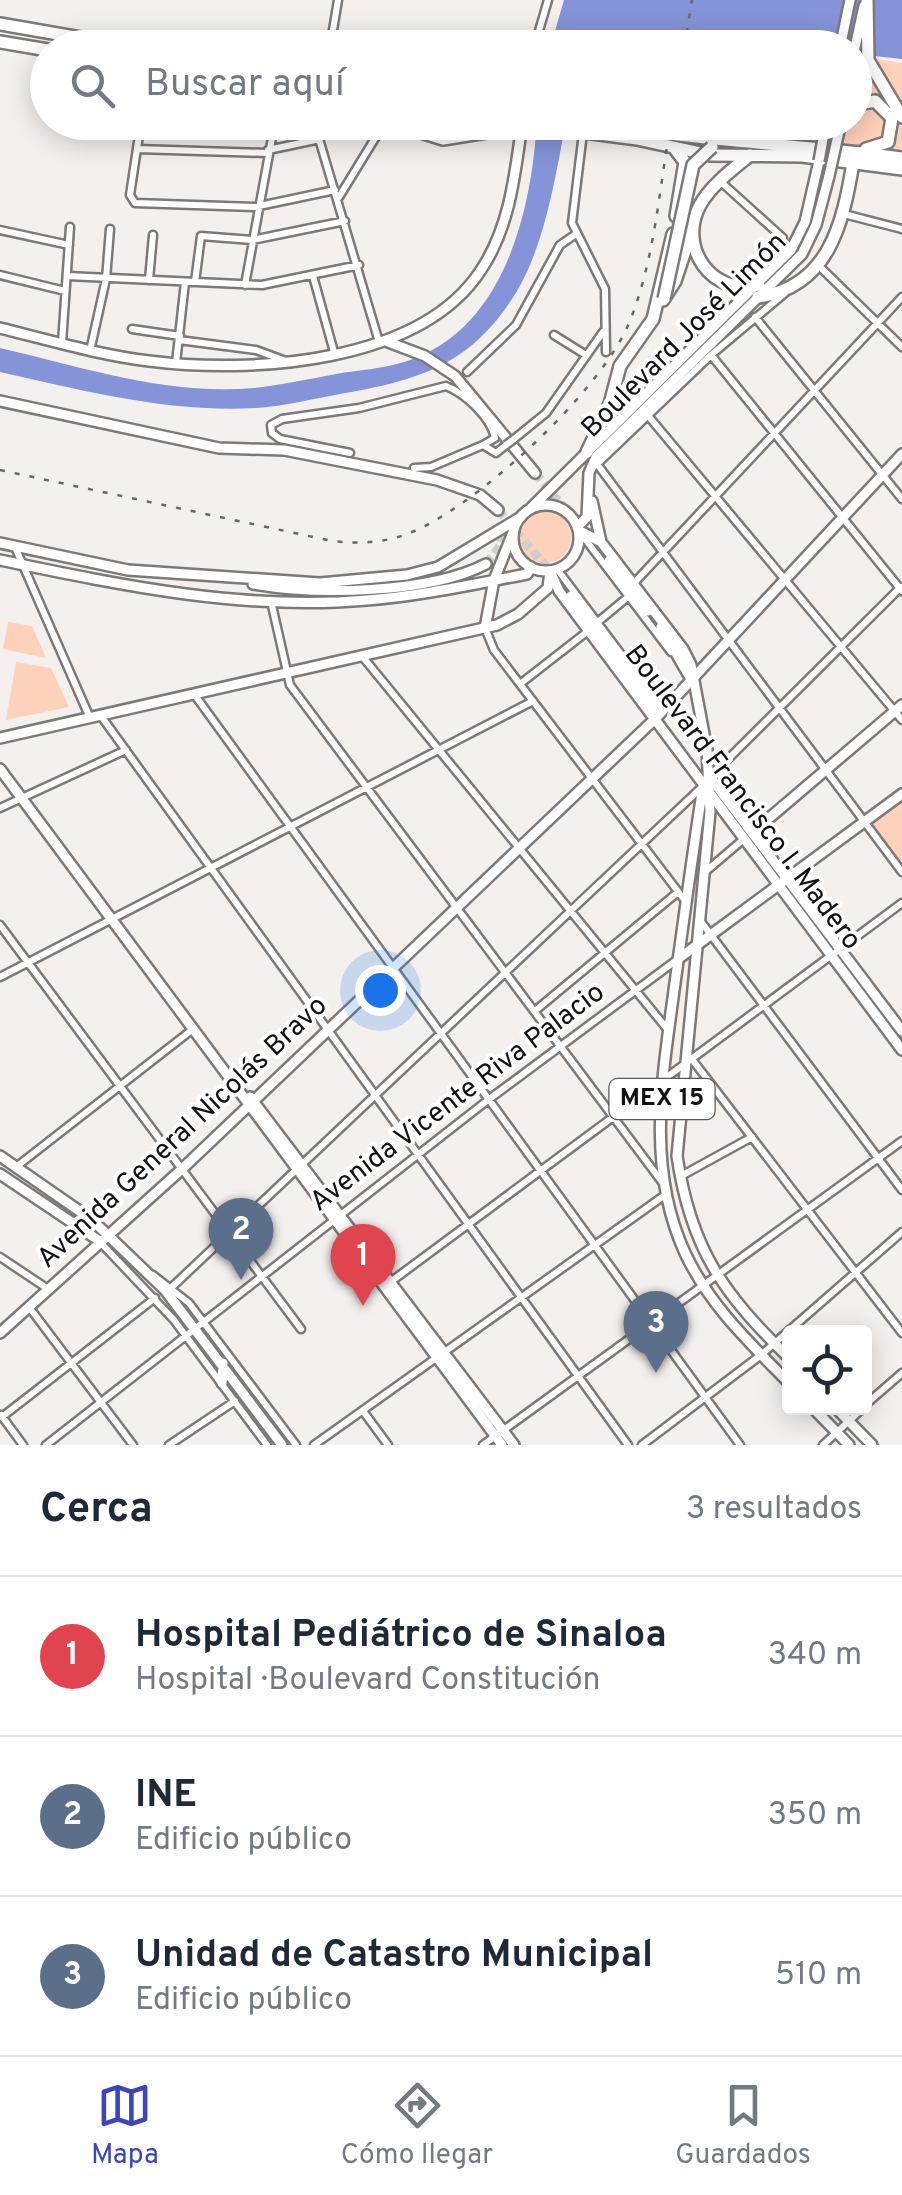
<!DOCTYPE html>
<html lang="es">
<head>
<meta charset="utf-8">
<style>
  :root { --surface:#fff; --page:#f2f2f3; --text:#1f2937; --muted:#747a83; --line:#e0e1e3; --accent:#3d45b9 }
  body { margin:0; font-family:Overpass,sans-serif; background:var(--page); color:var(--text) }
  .controls { position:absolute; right:30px; bottom:30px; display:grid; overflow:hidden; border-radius:10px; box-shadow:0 5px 25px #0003 }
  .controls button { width:90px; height:90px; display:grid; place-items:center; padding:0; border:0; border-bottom:2px solid var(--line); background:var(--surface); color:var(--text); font:50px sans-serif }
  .you { position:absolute; left:380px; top:990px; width:35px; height:35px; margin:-25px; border:8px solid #fff; border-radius:50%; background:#1a73e8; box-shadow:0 0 0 15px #1a73e833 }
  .badge { display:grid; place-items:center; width:65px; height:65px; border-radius:50%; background:var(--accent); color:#fff; font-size:32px; font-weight:700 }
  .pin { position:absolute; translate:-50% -82px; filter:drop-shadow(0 2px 5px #0008) }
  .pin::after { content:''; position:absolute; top:52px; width:35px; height:30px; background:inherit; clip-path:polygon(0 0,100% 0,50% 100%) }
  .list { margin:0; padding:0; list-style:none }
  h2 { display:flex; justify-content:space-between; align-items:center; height:130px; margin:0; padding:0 40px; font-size:42px }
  h2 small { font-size:32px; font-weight:400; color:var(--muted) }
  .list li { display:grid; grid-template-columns:65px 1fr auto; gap:30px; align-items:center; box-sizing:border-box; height:160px; padding:0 40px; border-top:2px solid var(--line) }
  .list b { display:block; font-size:38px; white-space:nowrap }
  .list p { margin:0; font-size:32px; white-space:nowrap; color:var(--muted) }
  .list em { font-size:32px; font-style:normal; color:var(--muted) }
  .icon { flex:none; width:55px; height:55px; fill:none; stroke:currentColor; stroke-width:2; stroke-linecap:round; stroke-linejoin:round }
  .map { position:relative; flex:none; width:902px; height:1445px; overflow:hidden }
  .search { position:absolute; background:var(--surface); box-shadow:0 5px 25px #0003; left:30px; right:30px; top:30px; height:110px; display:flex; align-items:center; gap:25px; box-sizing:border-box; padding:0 35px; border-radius:55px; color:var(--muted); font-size:38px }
  .sheet { height:610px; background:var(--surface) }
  nav { display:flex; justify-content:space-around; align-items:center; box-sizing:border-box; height:140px; border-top:2px solid var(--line); background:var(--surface); font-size:28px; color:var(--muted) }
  nav a { display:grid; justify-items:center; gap:5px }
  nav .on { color:var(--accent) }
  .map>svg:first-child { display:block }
</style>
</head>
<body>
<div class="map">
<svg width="902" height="1445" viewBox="0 0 902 1445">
  <rect width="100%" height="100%" fill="#f4f0ee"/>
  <path fill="#fed1bb" d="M855,56L902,63V151L735,129L683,131L664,126L854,122Z
    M519 537a26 26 0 1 1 52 0a26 26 0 1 1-52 0Z
    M8,622L32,626L46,658L3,649Z
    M16,662L51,668L69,707L6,720Z
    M902,798V866L871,823Z"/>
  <path fill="#8594d8" d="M564,0H902V59L855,54L854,48H550Z
    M536,134L563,137C554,186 543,247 517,291C472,365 420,380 340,394C313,399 284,406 257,408C169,413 85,391 0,372V348C82,367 169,396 254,388C281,385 309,379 336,374C358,370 382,369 404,362C500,333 529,221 536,134Z"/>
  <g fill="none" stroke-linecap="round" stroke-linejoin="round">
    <path stroke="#d2cecd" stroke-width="9" stroke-dasharray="9 4.5" stroke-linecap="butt" d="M535,473L609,561
      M498,510L571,596
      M486,564L500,546L504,523"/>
    <defs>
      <path id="street" d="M330,48L338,0
        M534,48L548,0
        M141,122L130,195L135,203L254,207L335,190
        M246,122L318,133
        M314,122L379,342
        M583,133L572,223L605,289L606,352
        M137,149L267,153
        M268,150L320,139
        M721,182L783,238
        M339,197L385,122
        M844,214L902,229
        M0,230L69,245
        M819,266L902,347
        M0,275L65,291
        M67,276L262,285L359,265
        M313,276L334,352
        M149,280L153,235
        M195,282L201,236L252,240L345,221
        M245,285L274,127
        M785,293L711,355L597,464L902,872
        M755,317L902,499
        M132,329L180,336
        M554,335L586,355
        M179,340L256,350L286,361
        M62,343L70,227
        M90,351L106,279L110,229
        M711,355L902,591
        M176,363L185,282
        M467,372L516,325L560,245L576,234
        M650,418L902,720
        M514,439L546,413L603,332
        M350,453L280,439L272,433L271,425L282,419L359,408L446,386C466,394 491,418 495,438L483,445
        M414,468L431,467L483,445L496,453L506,445
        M582,535L671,652
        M15,547L90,718
        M557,569L663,710
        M635,582L902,297
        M271,601L290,685L662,1182
        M599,621L629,596
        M485,628L494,650L686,902
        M362,656L668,1030
        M520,684L588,631
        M194,694L740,1445
        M101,716L628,1445
        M710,777L901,587
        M0,808L126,750
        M705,872L745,838
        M699,919L902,1190
        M0,925L301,1329
        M0,977L533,701
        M536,1010L678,892
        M691,1058L902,1333
        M16,1167L193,1029
        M681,1176L752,1137
        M100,1242L174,1320L267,1445
        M0,1257L48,1289
        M153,1275L189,1303L296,1445
        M389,1283L902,903
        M173,1286L702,787
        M29,1307L133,1445
        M864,1406L902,1373
        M363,1411L388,1445
        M1,1415L23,1445
        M2,1417L155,1298
        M46,1445L488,1100L678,959
        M169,1445L235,1401
        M314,1445L665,1195
        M483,1445L902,1141
        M642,1445L761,1355L902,1232
        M823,1445L863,1408"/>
      <path id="secondary" d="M0,328C49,340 99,355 149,361C251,374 420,364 481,270C510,227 515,174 522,124
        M388,342L425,356L455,376L535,473
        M0,401L219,448L284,450L437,480L480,495L498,510
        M0,543L128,570L320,583L407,575L438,567L521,517
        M0,560C120,585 243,611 367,600C420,596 474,584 527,574L531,567
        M609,561L648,611
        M253,584C316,595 428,594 486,564
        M571,596L653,708L656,718
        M661,627L692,681
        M485,628L494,580L514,530
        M0,738L497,625L518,614L548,588L550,571
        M0,769L502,1445
        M754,831L902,705
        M678,959L902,794
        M250,1097L514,1445
        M0,1156L91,1219L165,1290L282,1445
        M0,1174L101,1242
        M0,1333L182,1169L656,718L902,454
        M222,1383L223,1363"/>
      <path id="primary" d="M840,48L850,0
        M854,52L864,6
        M592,501L601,542
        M513 538a33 33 0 1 1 66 0a33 33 0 1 1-66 0Z
        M531,508L791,250L805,222L819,161
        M577,527L587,517L589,473L596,457L802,254L816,225L829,176
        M578,530L601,542L683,649L691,665L707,750L710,812L677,1156C691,1251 724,1294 790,1359
        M550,571L559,591L902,1050
        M710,777L703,786C693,851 684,917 675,983C663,1074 645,1166 685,1253C710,1306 749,1342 790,1384
        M710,777L902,1031
        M813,1408L849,1445
        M836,1408L872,1445"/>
      <path id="highway" d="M867,0L868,60L902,117
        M0,24L138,48
        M0,42L48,50
        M854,105L875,101L892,118L888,142L866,149
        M389,122L443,139L532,125L637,139L710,155L802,156L902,169
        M410,122L448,129L486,122
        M587,122C692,141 797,144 902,158
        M743,135L797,122
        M675,149L685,162L676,216
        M750,155C733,169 711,185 700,205C677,247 712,297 759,285
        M758,297C829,287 843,223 853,163
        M663,300L675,281L692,230
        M587,452L610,404L620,366L653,319L673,234"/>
    </defs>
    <use href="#street" stroke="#7d7978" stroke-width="11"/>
    <use href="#secondary" stroke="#7d7978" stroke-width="14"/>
    <use href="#primary" stroke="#7d7978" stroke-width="14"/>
    <use href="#highway" stroke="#7d7978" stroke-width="16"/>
    <use href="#street" stroke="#fff" stroke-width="6"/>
    <use href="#secondary" stroke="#fff" stroke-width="9"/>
    <use href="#primary" stroke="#fff" stroke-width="9"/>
    <use href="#highway" stroke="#fff" stroke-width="11"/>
    <path stroke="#696665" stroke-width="2.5" stroke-dasharray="5 10" stroke-linecap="butt" d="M684,48L692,0
      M0,470L332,541C358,544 383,543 407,534C475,509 602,390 629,323C655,260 659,189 671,122"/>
    <defs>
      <path id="street-bridge" d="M506,445L514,439"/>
      <path id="primary-bridge" d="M819,161L826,122
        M829,176L841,122"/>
      <path id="highway-bridge" d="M664,299L693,165L712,147"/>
    </defs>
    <use href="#street-bridge" stroke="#7d7978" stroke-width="11" stroke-linecap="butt"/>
    <use href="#primary-bridge" stroke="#7d7978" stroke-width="14" stroke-linecap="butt"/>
    <use href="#highway-bridge" stroke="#7d7978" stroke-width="16" stroke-linecap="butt"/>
    <use href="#street-bridge" stroke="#fff" stroke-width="6"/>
    <use href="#primary-bridge" stroke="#fff" stroke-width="9"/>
    <use href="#highway-bridge" stroke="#fff" stroke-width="11"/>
  </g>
  <g text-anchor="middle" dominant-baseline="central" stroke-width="8" stroke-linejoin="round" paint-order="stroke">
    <rect fill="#fff" stroke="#595858" stroke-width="2.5" x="609.5" y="1079" width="105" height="40" rx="8"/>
    <g font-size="25" font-weight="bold" fill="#121010">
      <text x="662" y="1099">MEX 15</text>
    </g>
    <g font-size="28" fill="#121010" stroke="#fff">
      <text transform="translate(685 336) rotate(-45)">Boulevard José Limón</text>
      <text transform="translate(742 798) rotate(53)">Boulevard Francisco I. Madero</text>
      <text transform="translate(458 1098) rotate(-37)">Avenida Vicente Riva Palacio</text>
      <text transform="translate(183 1133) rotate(-43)">Avenida General Nicolás Bravo</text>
    </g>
  </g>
</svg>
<div class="controls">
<button><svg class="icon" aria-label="locate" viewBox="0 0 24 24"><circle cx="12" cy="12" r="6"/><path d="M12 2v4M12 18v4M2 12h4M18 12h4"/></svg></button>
</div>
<div class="you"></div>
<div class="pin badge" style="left:363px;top:1306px;background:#e0444e">1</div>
<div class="pin badge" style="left:241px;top:1280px;background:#5c6f8a">2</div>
<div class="pin badge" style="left:656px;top:1373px;background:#5c6f8a">3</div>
<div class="search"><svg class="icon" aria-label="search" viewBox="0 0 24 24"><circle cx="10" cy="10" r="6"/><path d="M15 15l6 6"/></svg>Buscar aquí</div>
</div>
<section class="sheet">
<h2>Cerca<small>3 resultados</small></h2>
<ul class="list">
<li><span class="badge" style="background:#e0444e">1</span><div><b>Hospital Pediátrico de Sinaloa</b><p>Hospital · Boulevard Constitución</p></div><em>340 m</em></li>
<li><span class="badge" style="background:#5c6f8a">2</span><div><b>INE</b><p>Edificio público</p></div><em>350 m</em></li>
<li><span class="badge" style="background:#5c6f8a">3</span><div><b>Unidad de Catastro Municipal</b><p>Edificio público</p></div><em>510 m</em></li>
</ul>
</section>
<nav>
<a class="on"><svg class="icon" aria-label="map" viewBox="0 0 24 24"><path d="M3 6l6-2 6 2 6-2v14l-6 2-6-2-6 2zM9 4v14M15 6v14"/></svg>Mapa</a>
<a><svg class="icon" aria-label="directions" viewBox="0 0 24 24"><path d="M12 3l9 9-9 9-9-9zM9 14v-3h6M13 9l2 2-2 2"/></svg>Cómo llegar</a>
<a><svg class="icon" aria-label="saved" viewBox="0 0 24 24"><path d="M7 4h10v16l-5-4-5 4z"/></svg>Guardados</a>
</nav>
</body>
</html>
